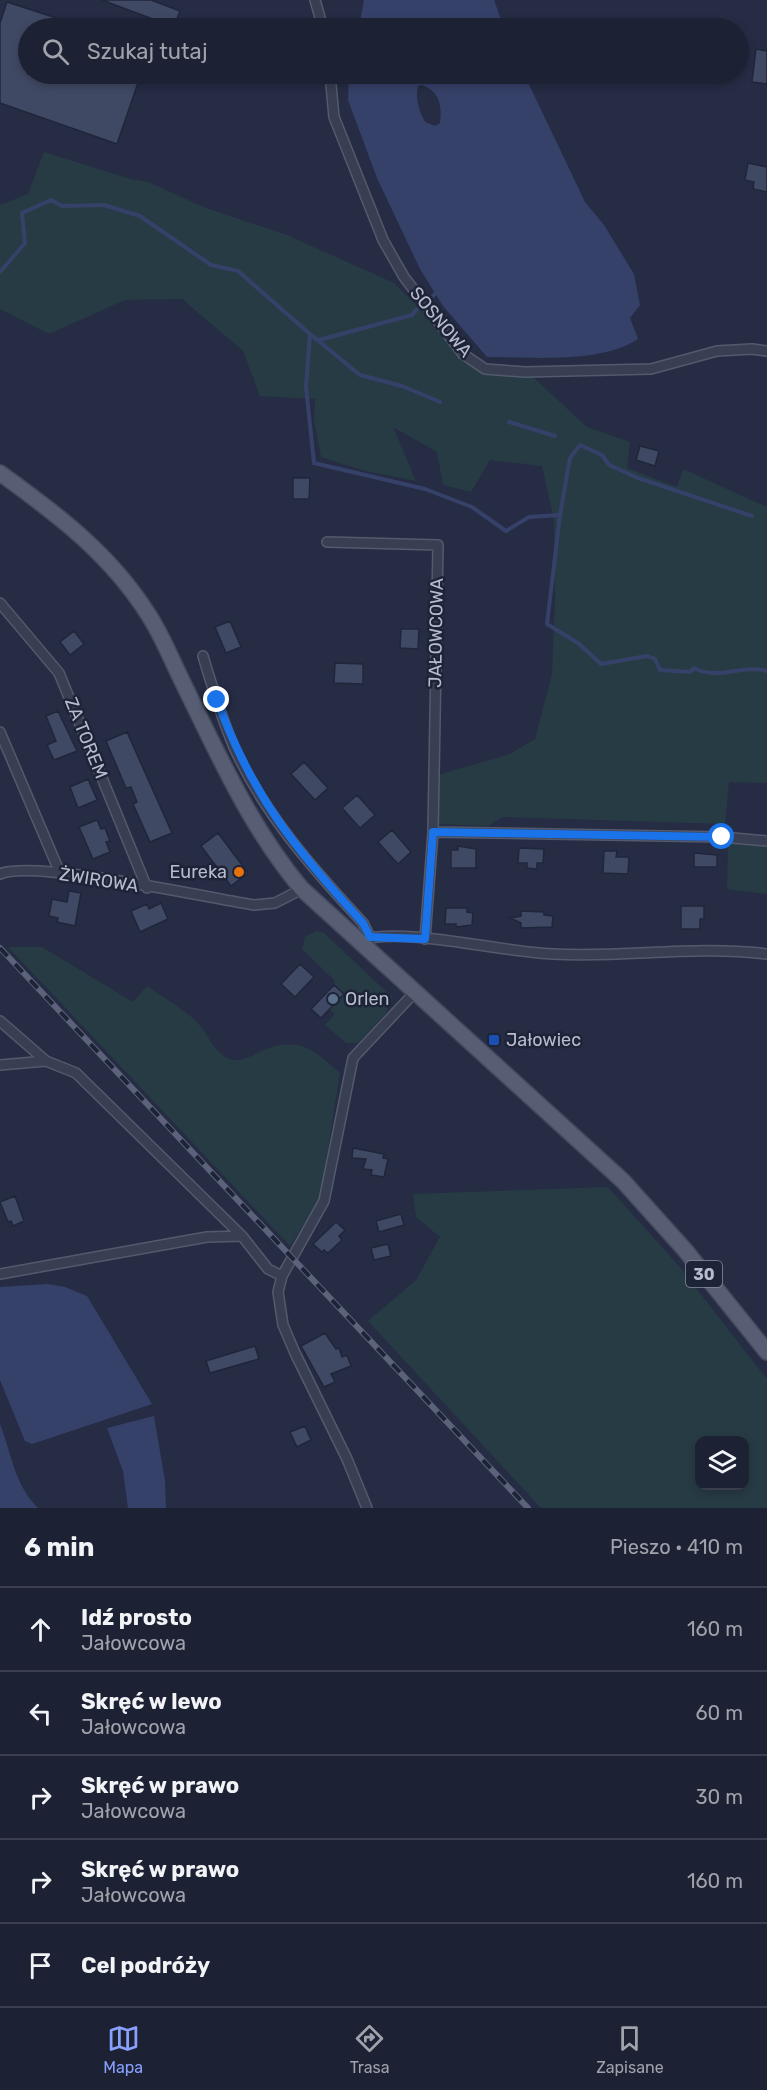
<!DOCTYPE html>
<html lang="pl">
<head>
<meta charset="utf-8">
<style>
  :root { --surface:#1c2133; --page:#25293b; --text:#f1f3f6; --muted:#a0a3ac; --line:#3a3e4e; --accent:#8aa0fe }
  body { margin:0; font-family:Rubik,sans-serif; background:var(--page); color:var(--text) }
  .controls { position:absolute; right:18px; bottom:18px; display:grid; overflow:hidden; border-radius:12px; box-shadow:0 3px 9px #0003 }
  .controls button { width:54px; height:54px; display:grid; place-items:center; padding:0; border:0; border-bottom:2px solid var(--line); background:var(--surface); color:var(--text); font:30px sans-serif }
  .stop { position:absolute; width:18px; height:18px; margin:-14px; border:4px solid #1a73e8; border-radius:50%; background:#fff }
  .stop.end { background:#1a73e8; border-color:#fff; box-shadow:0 2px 6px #0008 }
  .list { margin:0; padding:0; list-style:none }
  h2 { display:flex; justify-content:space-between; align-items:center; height:78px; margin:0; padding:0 24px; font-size:26px }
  h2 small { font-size:20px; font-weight:400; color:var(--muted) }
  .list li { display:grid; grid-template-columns:39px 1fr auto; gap:18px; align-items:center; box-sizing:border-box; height:84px; padding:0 24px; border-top:2px solid var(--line) }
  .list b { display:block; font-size:22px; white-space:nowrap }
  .list p { margin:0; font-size:20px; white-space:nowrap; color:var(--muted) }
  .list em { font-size:20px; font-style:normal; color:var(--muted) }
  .icon { flex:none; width:33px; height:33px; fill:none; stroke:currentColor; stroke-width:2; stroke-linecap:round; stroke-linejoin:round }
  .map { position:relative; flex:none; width:767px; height:1508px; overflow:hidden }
  .search { position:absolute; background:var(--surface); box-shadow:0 3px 9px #0003; left:18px; right:18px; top:18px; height:66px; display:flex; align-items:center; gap:15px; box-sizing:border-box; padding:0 21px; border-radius:33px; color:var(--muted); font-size:22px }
  .sheet { height:498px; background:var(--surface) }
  nav { display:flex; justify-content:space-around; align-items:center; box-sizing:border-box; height:84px; border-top:2px solid var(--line); background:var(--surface); font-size:16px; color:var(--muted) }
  nav a { display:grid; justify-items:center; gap:3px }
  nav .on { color:var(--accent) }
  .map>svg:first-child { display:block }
</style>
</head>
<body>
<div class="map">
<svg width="767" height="1508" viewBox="0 0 767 1508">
  <rect width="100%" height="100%" fill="#252c44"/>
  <path fill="#273b44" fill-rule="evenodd" d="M44,152L130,179L148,182L206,208L287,235L394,283L416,305L461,358L480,372L533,377L587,427L630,442L627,468L677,487L683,469L767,507V783L729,782L725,824L502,817L488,826L439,824L438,775L510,754L535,739L552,674L555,598L554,520L542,466L490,460L471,492L443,485L437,452L393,427L416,481L365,471L321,457L314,420L315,399L260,396L243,351L182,299L125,300L49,334L0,309V205L28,194Z
    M728,842L767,847V894L727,889Z
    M316,931L323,932L392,997L386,1013L358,1043H346L325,1025L335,1014L329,1009L344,994L334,985V980L302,949L305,937Z
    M8,947H42L133,1002L147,986C162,997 191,1013 202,1028C210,1039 217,1056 233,1060C241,1061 252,1056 259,1052C298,1035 312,1048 340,1073L320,1198L290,1246Z
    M608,1187L679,1266L767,1379V1508H541L368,1321L416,1280L440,1237L416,1217L413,1194ZM700,1440H744V1486H700Z"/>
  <path fill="#36416a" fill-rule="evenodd" d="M364,0H494L504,28H359Z
    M349,74H524L585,202L604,225L634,274L640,305L630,318L638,339C600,364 531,357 487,357L443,306L420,269L377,178L348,100ZM422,85C440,92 442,105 440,123L435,126L425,122C419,110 415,99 418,86Z
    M48,1284L65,1287L87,1296L152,1404L32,1444L25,1441L0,1380V1287Z
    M154,1416L165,1481L166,1508H128L123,1471L107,1428Z
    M0,1424C12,1455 14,1484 38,1508H0Z"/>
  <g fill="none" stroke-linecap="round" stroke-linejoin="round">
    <path stroke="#36416a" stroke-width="4" d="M0,272L25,243L22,213L51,200L62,206L104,205L140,216L211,265L238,271L310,334L306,387L314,463L425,489L472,507L506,531L529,517L560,515L547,624L578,643L601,664L647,656L655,659L660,670L690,672L694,668C718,681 742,664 767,671
      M430,299L435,294
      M310,334L360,375L402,386L440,402
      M319,340L412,315L417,309
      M509,422L555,436
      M560,515L570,458L580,445L602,455L609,465L638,478L752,516"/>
  </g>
  <path fill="#404964" stroke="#20263a" stroke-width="1.5" d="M102,0H151L180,11L174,27Z
    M7,2L84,27L28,28V74H141L117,144L0,103V23Z
    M756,49L767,51V84L752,82Z
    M748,163L767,167V192L753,189L754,182L745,180Z
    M640,446L659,451L655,466L636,460Z
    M293,478H310L309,499H293Z
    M230,621L241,647L226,653L215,627Z
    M401,629H419L418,649L400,648Z
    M74,631L84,644L70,655L60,642Z
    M335,663L363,664V684L334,683Z
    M58,711L77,751L54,760L47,745L56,741L46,716Z
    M127,732L172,833L150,842L133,804L137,802L131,787L126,788L106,741Z
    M304,762L328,788L315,800L291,774Z
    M88,779L97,800L78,808L70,787Z
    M357,795L375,815L360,828L342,808Z
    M97,820L101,829L105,828L110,841L106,842L110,852L93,859L79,827Z
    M392,830L411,852L398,864L378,842Z
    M218,833L248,873L231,886L201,846Z
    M458,846L476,849V868H451V850H458Z
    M519,848L544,849L543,863H537V869L527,868V863H518Z
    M604,851H617L616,857H629L628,874L603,873Z
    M694,853L717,855V867H694Z
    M69,891L81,893L75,926L57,922L58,918L49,916L52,899L67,902Z
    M161,903L168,919L140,932L131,911L147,904L149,909Z
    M681,906H704V919H700V929H681Z
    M446,908H467V912L473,913L472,925L456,927V924H445Z
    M521,911L544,912V915L553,916L552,927L521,928V923L510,918L521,916Z
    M300,964L314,977L295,997L281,984Z
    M334,985L344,994L321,1018L311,1009Z
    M353,1148L384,1154L383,1158L388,1159L384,1177L371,1175L372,1170L363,1169L366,1159L352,1158Z
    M15,1196L24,1221L13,1226L11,1221L8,1222L0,1202Z
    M401,1214L404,1225L379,1232L376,1221Z
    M336,1222L345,1230L339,1236L342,1240L328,1253L324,1250L322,1252L313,1244Z
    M388,1244L391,1256L374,1260L371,1248Z
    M325,1333L336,1349L339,1348L342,1357L347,1355L351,1366L331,1374L335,1382L324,1387L301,1346Z
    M255,1346L259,1359L210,1373L206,1361Z
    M305,1426L311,1440L297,1447L290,1432Z"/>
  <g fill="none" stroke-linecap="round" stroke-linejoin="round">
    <defs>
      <path id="street" d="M315,0L323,28
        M330,74L334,117L383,240L404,277L463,354L485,369L525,372L651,369L717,351L752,349L767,351
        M327,542L438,545L433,832
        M0,603L59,673L147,888
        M203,656C212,686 221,717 234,747C264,814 313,869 363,923L370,937
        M0,732L60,873
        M0,874C32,859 209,898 254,905L275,903L302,889
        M425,939L433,832L722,837L767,841
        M358,940C411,927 497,952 553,954C625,958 695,945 767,954
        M0,1021L46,1061
        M0,1065L46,1061L76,1073L242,1236
        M0,1274L207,1237L242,1236L268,1269L282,1276
        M367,1508L347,1459L295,1353L283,1325L278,1292L282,1276L324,1201L353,1058L416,991"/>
      <path id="primary" d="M0,473C57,514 110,554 148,614C162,635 172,661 183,683C218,754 251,829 302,889L623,1181L685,1250L767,1352"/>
    </defs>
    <use href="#street" stroke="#545a6d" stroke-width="12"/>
    <use href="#primary" stroke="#43485c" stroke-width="18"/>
    <use href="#street" stroke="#393f53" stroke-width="9"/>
    <use href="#primary" stroke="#575e73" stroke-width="15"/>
    <defs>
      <path id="rail" d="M0,948L528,1508"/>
    </defs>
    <use href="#rail" stroke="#5b627a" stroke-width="6"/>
    <use href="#rail" stroke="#1e2438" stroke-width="4" stroke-dasharray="11" stroke-linecap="butt"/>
  </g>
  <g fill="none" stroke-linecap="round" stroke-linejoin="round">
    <path stroke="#1a73e8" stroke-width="8" d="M217,700C252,796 295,849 363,923L370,937L425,939L433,832L722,837"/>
  </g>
  <circle fill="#e8710a" stroke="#1e2438" stroke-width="2" cx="239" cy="872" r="6"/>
  <circle fill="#5c6f8a" stroke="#1e2438" stroke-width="2" cx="333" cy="999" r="6"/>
  <rect fill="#1a4fb4" stroke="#1e2438" stroke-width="2" x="488" y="1034" width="12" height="12" rx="3"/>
  <g text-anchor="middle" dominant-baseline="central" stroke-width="5" stroke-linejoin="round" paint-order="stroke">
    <rect fill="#1e2438" stroke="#888ea0" stroke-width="1.5" x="686" y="1261" width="36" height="26" rx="4.5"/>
    <g font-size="16" font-weight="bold" fill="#b6bbcd">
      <text x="704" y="1274">30</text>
    </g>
    <g font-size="18" fill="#b6bbcd" stroke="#1e2438">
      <text transform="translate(441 322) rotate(50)">SOSNOWA</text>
      <text transform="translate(436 633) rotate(-89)">JAŁOWCOWA</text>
      <text transform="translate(86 738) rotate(68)">ZA TOREM</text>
      <text transform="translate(99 880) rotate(9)">ŻWIROWA</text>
    </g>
    <g font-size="18" fill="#b6bbcd" stroke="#1e2438" text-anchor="start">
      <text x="227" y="872" text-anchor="end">Eureka</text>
      <text x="345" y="999">Orlen</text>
      <text x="506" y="1040">Jałowiec</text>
    </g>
  </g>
</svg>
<div class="controls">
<button><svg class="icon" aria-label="layers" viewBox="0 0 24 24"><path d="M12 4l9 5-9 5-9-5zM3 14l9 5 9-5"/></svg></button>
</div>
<div class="stop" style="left:722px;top:837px"></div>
<div class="stop end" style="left:217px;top:700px"></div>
<div class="search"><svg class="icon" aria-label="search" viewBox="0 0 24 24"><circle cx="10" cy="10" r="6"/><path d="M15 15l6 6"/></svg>Szukaj tutaj</div>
</div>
<section class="sheet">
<h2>6 min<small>Pieszo · 410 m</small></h2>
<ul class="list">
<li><svg class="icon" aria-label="ahead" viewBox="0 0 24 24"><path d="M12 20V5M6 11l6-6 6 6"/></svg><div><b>Idź prosto</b><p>Jałowcowa</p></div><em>160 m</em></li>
<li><svg class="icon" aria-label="left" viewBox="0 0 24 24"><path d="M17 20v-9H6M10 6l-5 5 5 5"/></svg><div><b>Skręć w lewo</b><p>Jałowcowa</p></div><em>60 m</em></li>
<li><svg class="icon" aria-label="right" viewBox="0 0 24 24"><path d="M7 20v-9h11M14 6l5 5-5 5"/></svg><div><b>Skręć w prawo</b><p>Jałowcowa</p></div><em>30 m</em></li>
<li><svg class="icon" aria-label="right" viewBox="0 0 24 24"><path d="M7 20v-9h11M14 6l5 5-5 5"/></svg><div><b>Skręć w prawo</b><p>Jałowcowa</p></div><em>160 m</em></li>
<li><svg class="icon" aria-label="arrive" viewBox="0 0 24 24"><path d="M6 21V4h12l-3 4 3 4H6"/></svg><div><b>Cel podróży</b></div></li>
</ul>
</section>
<nav>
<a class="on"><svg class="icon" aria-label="map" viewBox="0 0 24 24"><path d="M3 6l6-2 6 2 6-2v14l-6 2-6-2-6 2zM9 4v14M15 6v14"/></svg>Mapa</a>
<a><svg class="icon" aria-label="directions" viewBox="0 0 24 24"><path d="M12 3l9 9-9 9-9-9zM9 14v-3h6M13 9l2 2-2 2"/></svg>Trasa</a>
<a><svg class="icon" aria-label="saved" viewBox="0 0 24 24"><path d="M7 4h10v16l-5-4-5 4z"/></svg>Zapisane</a>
</nav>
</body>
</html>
